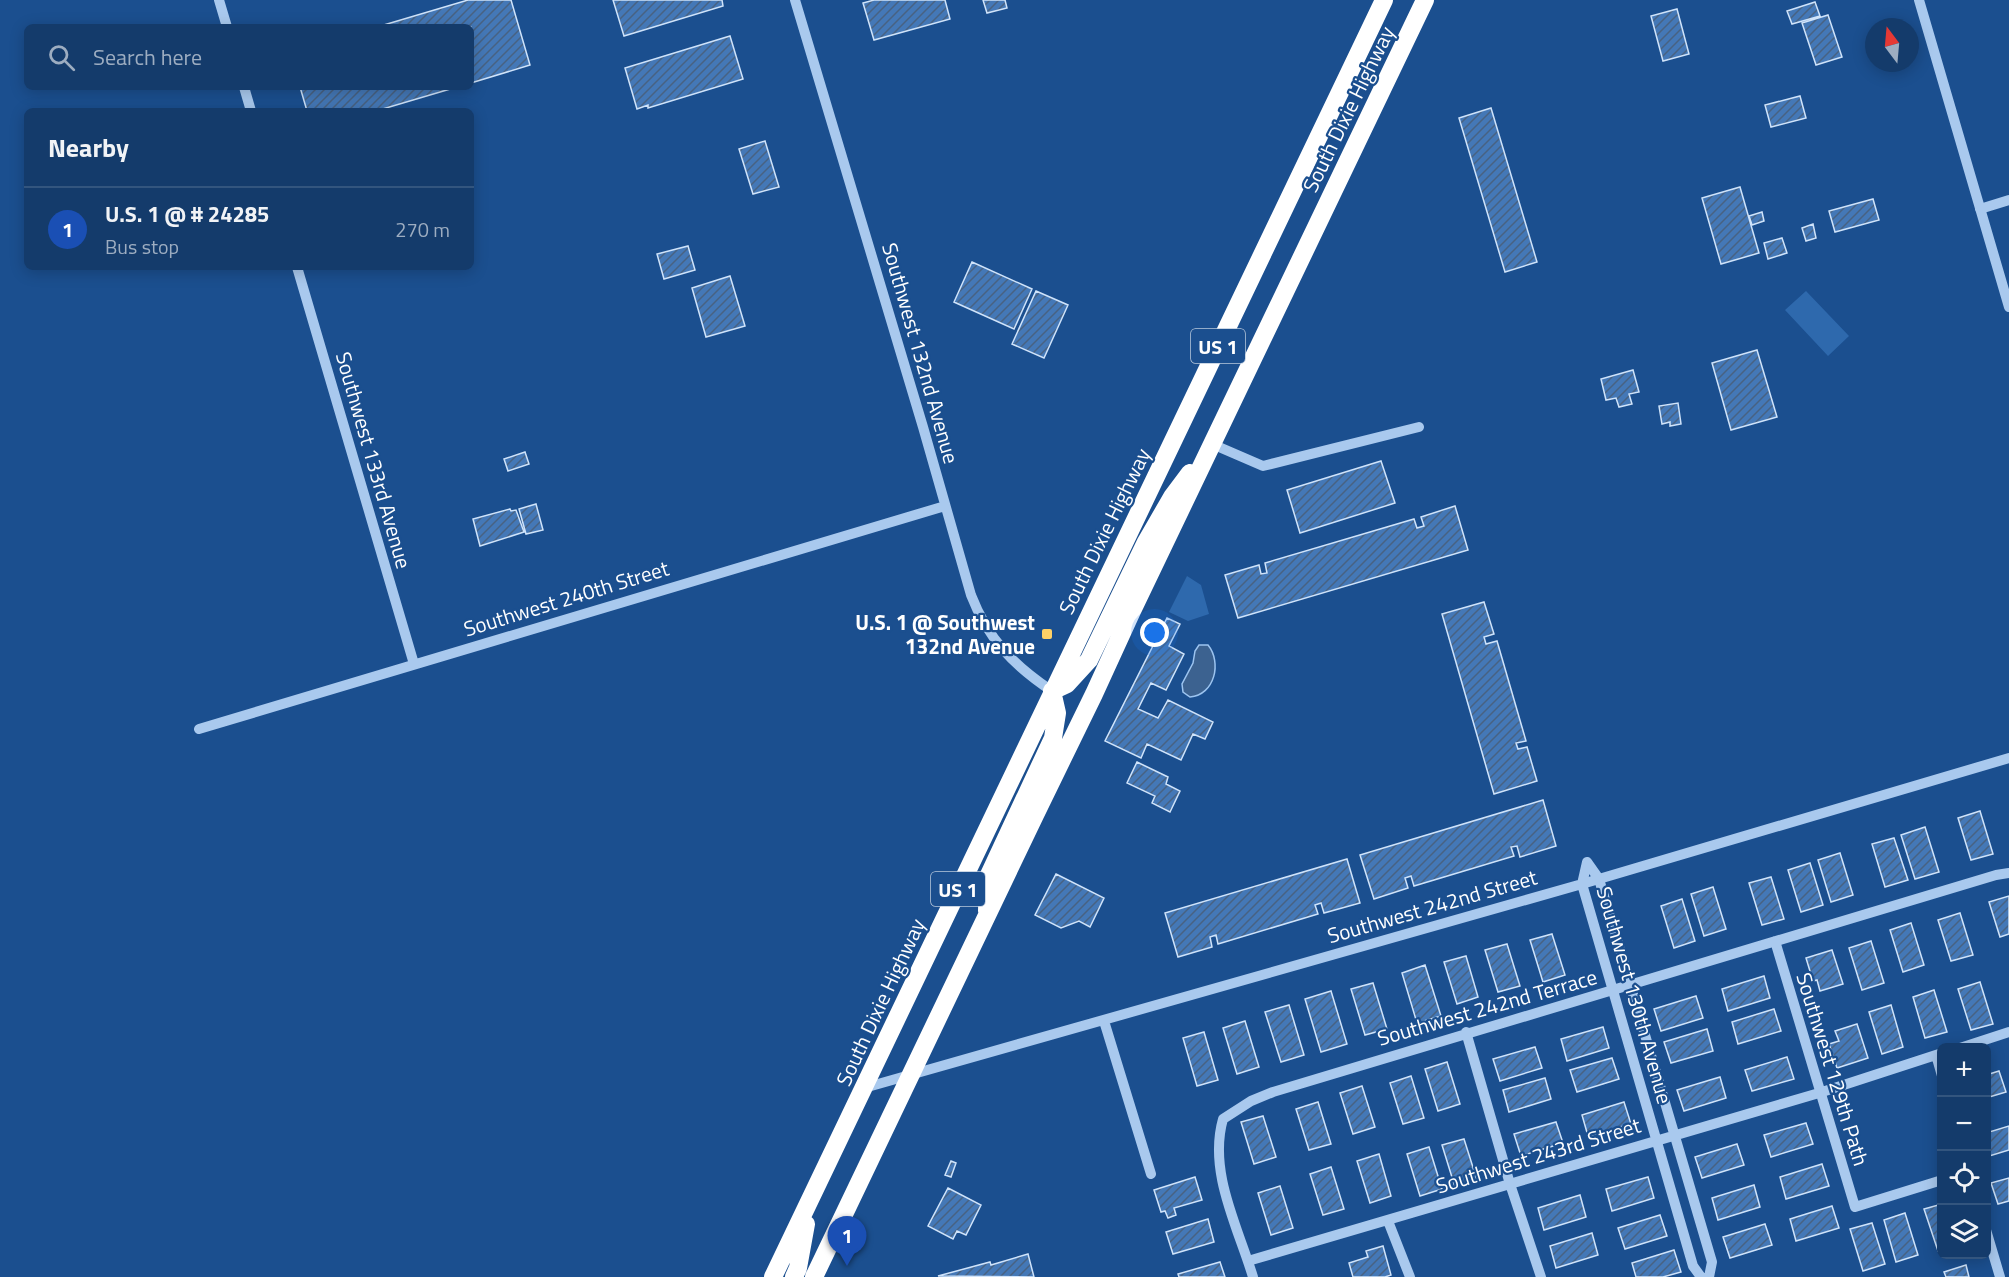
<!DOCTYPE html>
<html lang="en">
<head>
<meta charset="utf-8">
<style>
  :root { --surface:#143b6b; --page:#1d4271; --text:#f1f3f6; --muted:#9dadc1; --line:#33557e; --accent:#8c9099 }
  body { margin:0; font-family:"Titillium Web",sans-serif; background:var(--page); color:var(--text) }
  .controls { position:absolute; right:18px; bottom:18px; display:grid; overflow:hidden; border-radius:9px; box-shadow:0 3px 15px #0003 }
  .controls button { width:54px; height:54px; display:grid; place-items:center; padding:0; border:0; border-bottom:2px solid var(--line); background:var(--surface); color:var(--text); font:30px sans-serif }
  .compass { position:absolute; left:1865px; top:18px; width:54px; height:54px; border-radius:50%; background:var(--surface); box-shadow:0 3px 15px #0003; rotate:344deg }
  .you { position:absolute; left:1155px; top:633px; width:21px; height:21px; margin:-15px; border:4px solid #fff; border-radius:50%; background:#1a73e8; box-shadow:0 0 0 9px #1a73e833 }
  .badge { display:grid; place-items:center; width:39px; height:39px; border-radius:50%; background:var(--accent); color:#fff; font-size:20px; font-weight:700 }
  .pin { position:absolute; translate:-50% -50px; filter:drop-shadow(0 2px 3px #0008) }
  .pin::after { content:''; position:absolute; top:32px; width:21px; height:18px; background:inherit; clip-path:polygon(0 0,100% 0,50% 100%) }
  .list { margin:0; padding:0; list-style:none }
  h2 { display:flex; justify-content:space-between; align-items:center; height:78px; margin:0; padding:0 24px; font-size:26px }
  h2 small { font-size:20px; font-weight:400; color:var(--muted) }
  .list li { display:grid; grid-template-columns:39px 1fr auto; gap:18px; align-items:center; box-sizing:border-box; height:84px; padding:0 24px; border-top:2px solid var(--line) }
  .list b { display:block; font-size:22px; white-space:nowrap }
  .list p { margin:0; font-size:20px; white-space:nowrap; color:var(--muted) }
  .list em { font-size:20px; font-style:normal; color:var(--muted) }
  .icon { flex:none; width:33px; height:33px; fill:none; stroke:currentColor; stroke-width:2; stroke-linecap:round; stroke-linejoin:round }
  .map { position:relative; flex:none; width:2009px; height:1277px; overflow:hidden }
  .search { position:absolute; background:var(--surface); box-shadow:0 3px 15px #0003; left:24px; top:24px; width:450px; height:66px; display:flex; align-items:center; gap:15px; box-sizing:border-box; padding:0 21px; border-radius:9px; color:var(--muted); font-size:22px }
  .panel { position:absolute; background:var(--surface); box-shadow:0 3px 15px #0003; left:24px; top:108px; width:450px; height:162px; border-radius:9px }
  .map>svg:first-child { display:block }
</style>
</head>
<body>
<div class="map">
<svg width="2009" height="1277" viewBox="0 0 2009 1277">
  <defs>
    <pattern id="building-hatch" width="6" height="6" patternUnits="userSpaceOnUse" patternTransform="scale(1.5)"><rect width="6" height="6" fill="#4478b7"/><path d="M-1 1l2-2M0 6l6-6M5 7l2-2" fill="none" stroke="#486282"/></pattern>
  </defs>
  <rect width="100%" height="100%" fill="#1b4f8f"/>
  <path fill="#2e69ad" d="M1806,291L1849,336L1828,356L1785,310Z
    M1187,576L1201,585L1209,614L1188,621L1169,612Z"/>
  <path fill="#3c6290" stroke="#9cc4f0" stroke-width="1.5" d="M1199,645H1208C1222,662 1215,695 1190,697L1183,692L1182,684L1193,663L1195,651Z"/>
  <path fill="url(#building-hatch)" stroke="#cfe3fa" stroke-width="1.5" d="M468,0H511L530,65L471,83V27H377Z
    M613,0H722L723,6L624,36Z
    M874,0H945L950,19L874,40L863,3Z
    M983,0H1005L1007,8L987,13Z
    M1815,2L1820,16L1792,24L1787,11Z
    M1677,9L1689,54L1663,61L1651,16Z
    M1828,15L1842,57L1816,65L1802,23Z
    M730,36L743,79L648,108V105L637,109L625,68Z
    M300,87H457L376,111H307Z
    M1800,96L1806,118L1771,127L1765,105Z
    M1491,108L1537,262L1505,272L1459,118Z
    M765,141L779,187L753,194L739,149Z
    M1740,187L1759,253L1721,264L1702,198Z
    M1873,199L1879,220L1835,232L1829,211Z
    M1762,212L1764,221L1752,225L1749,216Z
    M1813,224L1816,238L1806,241L1802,228Z
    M1782,238L1787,253L1768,259L1764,243Z
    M688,246L695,270L664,279L657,254Z
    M972,262L1032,289L1014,329L954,302Z
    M730,276L745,326L706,337L692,288Z
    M1036,291L1068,305L1044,358L1012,344Z
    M1757,350L1777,417L1731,430L1712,363Z
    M1633,370L1639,392L1629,394L1632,404L1619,407L1616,398L1606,400L1601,379Z
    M1678,403L1681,424L1670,426V422L1662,424L1659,406Z
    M525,452L529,464L508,471L504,459Z
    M1381,461L1395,503L1300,533L1287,490Z
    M536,504L543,530L526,534L519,509Z
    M1455,506L1468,550L1238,618L1225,575L1259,565L1261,574L1267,573L1265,563L1414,519L1417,528L1424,526L1421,517Z
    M510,509L511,511L516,510L524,532L480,546L473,519Z
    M1484,602L1494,634L1484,637L1486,644L1497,641L1526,741L1516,743L1518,749L1527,747L1537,781L1494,794L1442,614Z
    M1167,618L1180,624L1169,646L1184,654L1166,690L1151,683L1138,709L1158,718L1168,700L1213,722L1205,739L1193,734L1181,760L1147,744L1141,758L1105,741Z
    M1137,762L1168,777L1166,784L1180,791L1170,812L1152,803L1155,796L1127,783Z
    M1543,800L1556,846L1520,857L1517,846L1511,847L1514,856L1414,886L1411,876L1405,878L1408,888L1374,899L1360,855Z
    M1980,811L1993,854L1971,860L1958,818Z
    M1925,827L1939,872L1915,879L1901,835Z
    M1894,838L1908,880L1885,887L1872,844Z
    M1840,853L1853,895L1831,902L1818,860Z
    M1347,859L1360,903L1324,913L1321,903L1315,905L1318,914L1218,944L1216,935L1210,937L1212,947L1178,957L1165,913Z
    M1810,863L1823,905L1801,912L1788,870Z
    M1056,874L1104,898L1090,927L1079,921L1061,928L1035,915Z
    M1771,877L1784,919L1762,925L1749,883Z
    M1713,887L1726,929L1704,936L1691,894Z
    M2009,896V934L2000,937L1989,902Z
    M1682,899L1695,941L1674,948L1661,906Z
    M1960,913L1973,955L1951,961L1938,920Z
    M1911,923L1924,965L1903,972L1890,930Z
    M1552,934L1565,975L1543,982L1530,940Z
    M1871,941L1884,983L1862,990L1849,948Z
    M1507,944L1520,986L1498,992L1485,950Z
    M1832,950L1843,984L1820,991L1817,980L1813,981L1806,958Z
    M1466,956L1478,997L1457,1004L1444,962Z
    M1425,965L1441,1016L1417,1023L1402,973Z
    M1764,976L1770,998L1728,1011L1722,989Z
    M1980,982L1993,1024L1971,1030L1958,989Z
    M1373,983L1387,1029L1365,1035L1351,989Z
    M1934,990L1947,1032L1925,1038L1913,997Z
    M1331,991L1347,1044L1321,1052L1305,999Z
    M1696,996L1703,1018L1661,1031L1654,1009Z
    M1289,1005L1304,1055L1281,1062L1265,1012Z
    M1891,1005L1903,1047L1882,1054L1869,1012Z
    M1774,1009L1781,1031L1738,1044L1732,1022Z
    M1245,1021L1259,1067L1237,1074L1223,1028Z
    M1857,1024L1868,1058L1837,1068L1829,1044L1839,1041L1835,1031Z
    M1603,1027L1609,1048L1567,1061L1561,1039Z
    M1707,1029L1713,1051L1671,1063L1664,1042Z
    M1204,1032L1218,1080L1197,1086L1183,1038Z
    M1535,1047L1542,1068L1500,1081L1493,1059Z
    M1787,1057L1794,1079L1752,1091L1745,1070Z
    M1612,1058L1619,1079L1577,1092L1570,1070Z
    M1447,1062L1460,1104L1438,1111L1425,1069Z
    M1999,1071L2006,1092L1986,1098V1075Z
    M1411,1076L1424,1118L1403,1124L1390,1083Z
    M1720,1077L1726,1098L1684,1111L1677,1090Z
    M1545,1078L1551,1099L1509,1112L1503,1090Z
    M1362,1086L1375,1127L1353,1134L1340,1093Z
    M1318,1102L1331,1144L1309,1150L1296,1109Z
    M1624,1102L1631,1124L1588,1136L1582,1115Z
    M1263,1116L1276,1157L1254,1164L1241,1122Z
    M1556,1122L1563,1143L1521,1156L1514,1134Z
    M1806,1123L1813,1144L1771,1157L1764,1135Z
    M2009,1126V1150L1986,1157V1133Z
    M1464,1139L1477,1180L1455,1187L1442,1145Z
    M1737,1144L1744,1165L1702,1178L1695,1157Z
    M1429,1147L1442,1189L1420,1196L1407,1154Z
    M1379,1154L1391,1196L1370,1203L1357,1161Z
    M951,1161L956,1163L951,1177L945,1175Z
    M1822,1164L1829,1186L1786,1199L1780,1177Z
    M1331,1167L1344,1209L1323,1215L1310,1174Z
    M1195,1177L1202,1200L1174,1208L1176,1215L1168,1218L1165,1211L1161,1212L1154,1190Z
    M1648,1177L1654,1198L1612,1211L1606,1189Z
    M2009,1178V1201L1998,1204L1991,1183Z
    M1754,1185L1760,1207L1718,1220L1712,1198Z
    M1280,1186L1293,1228L1271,1235L1258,1193Z
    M948,1188L981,1205L966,1235L957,1231L953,1239L928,1226Z
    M1580,1195L1586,1217L1544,1230L1538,1208Z
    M1942,1204V1249L1938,1251L1924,1209Z
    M1832,1206L1839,1228L1796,1241L1790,1219Z
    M1905,1213L1918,1255L1896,1262L1884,1220Z
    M1660,1215L1667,1236L1625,1249L1618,1228Z
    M1208,1219L1214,1242L1173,1254L1166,1232Z
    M1872,1223L1885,1264L1863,1271L1850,1229Z
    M1765,1224L1772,1245L1730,1258L1723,1237Z
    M1592,1233L1598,1255L1556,1268L1550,1246Z
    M1383,1246L1391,1275L1385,1277H1353L1349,1263L1368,1257L1366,1251Z
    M1674,1250L1681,1272L1663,1277H1636L1632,1263Z
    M1028,1254L1034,1277L938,1276L990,1262L991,1265Z
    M1220,1262L1225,1277H1179L1178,1274Z
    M1966,1265L1969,1277H1946L1944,1272Z"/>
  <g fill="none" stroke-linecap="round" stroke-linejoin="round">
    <path stroke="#a9c9ee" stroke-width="10" d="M219,0L227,27
      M795,0L923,427L971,595C988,639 1013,665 1052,691
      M1919,0L2009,307
      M244,87L251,111
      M1980,209L2009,200
      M297,267L414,664
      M1212,444L1263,466L1419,427
      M199,729L945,506
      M1587,862L1599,879L1712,1262L1709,1277
      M1587,862L1582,884L1693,1266L1701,1277
      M1775,941L1855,1207L1942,1180
      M1104,1021L1151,1174
      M1466,1032L1510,1184L1541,1277
      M1960,1048L2009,1032
      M1936,1055L1942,1076
      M864,1088L1582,884L2009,758
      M1388,1221L1410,1277
      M1986,1230L2000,1277
      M1248,1261L1819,1093L1942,1053
      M1253,1277C1238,1227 1208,1172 1223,1119L1251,1101L1273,1092C1513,1018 1755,949 1996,875L2009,873"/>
    <path stroke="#fff" stroke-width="18" d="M1052,691L1067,684L1089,660L1146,542L1172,497L1190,473
      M987,911L988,877L1053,738L1057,713L1052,691
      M773,1277L1384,0
      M794,1277L798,1268L806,1224
      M814,1277L1035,815L1094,694L1132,611L1425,0"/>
  </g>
  <rect fill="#ffd166" stroke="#1b4f8f" stroke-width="2" x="1041" y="628" width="12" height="12" rx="3"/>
  <g text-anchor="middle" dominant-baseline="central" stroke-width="4.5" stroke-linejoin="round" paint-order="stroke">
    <g fill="#1b4f8f" stroke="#bbcadd" stroke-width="1.5">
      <rect x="1191" y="329" width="54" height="34" rx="4.5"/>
      <rect x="931" y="872" width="54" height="34" rx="4.5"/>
    </g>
    <g font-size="20" font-weight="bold" fill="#fff">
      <text x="1218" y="346">US 1</text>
      <text x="958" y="889">US 1</text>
    </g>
    <g font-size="21" fill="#fff" stroke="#1b4f8f">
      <text transform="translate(1348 109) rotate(-64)">South Dixie Highway</text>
      <text transform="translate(921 353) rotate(74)">Southwest 132nd Avenue</text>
      <text transform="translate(374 460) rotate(74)">Southwest 133rd Avenue</text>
      <text transform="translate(1104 531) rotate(-64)">South Dixie Highway</text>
      <text transform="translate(566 598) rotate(-17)">Southwest 240th Street</text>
      <text transform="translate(1432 906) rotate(-16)">Southwest 242nd Street</text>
      <text transform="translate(1635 995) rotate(74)">Southwest 130th Avenue</text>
      <text transform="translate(880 1002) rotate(-65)">South Dixie Highway</text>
      <text transform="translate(1487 1007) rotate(-16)">Southwest 242nd Terrace</text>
      <text transform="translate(1833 1069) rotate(73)">Southwest 129th Path</text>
      <text transform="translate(1538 1155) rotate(-17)">Southwest 243rd Street</text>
    </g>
    <g font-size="21" font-weight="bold" fill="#fff" stroke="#1b4f8f" text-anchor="end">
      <text x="1035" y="622">U.S. 1 @ Southwest<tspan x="1035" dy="24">132nd Avenue</tspan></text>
    </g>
  </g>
</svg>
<div class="controls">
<button>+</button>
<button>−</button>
<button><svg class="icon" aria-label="locate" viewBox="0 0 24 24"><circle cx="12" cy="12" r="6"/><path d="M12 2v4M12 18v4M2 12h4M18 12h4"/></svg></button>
<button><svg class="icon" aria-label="layers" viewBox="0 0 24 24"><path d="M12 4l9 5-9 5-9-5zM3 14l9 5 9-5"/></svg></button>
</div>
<svg class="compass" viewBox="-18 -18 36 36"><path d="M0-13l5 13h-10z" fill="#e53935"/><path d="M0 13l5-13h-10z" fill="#9dadc1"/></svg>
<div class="you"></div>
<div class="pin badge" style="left:847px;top:1266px;background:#1a4fb4">1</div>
<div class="search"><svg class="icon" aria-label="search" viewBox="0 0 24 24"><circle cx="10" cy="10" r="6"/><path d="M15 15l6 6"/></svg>Search here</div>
<section class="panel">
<h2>Nearby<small></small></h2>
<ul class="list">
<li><span class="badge" style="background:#1a4fb4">1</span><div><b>U.S. 1 @ # 24285</b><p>Bus stop</p></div><em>270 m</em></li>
</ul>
</section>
</div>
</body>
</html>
